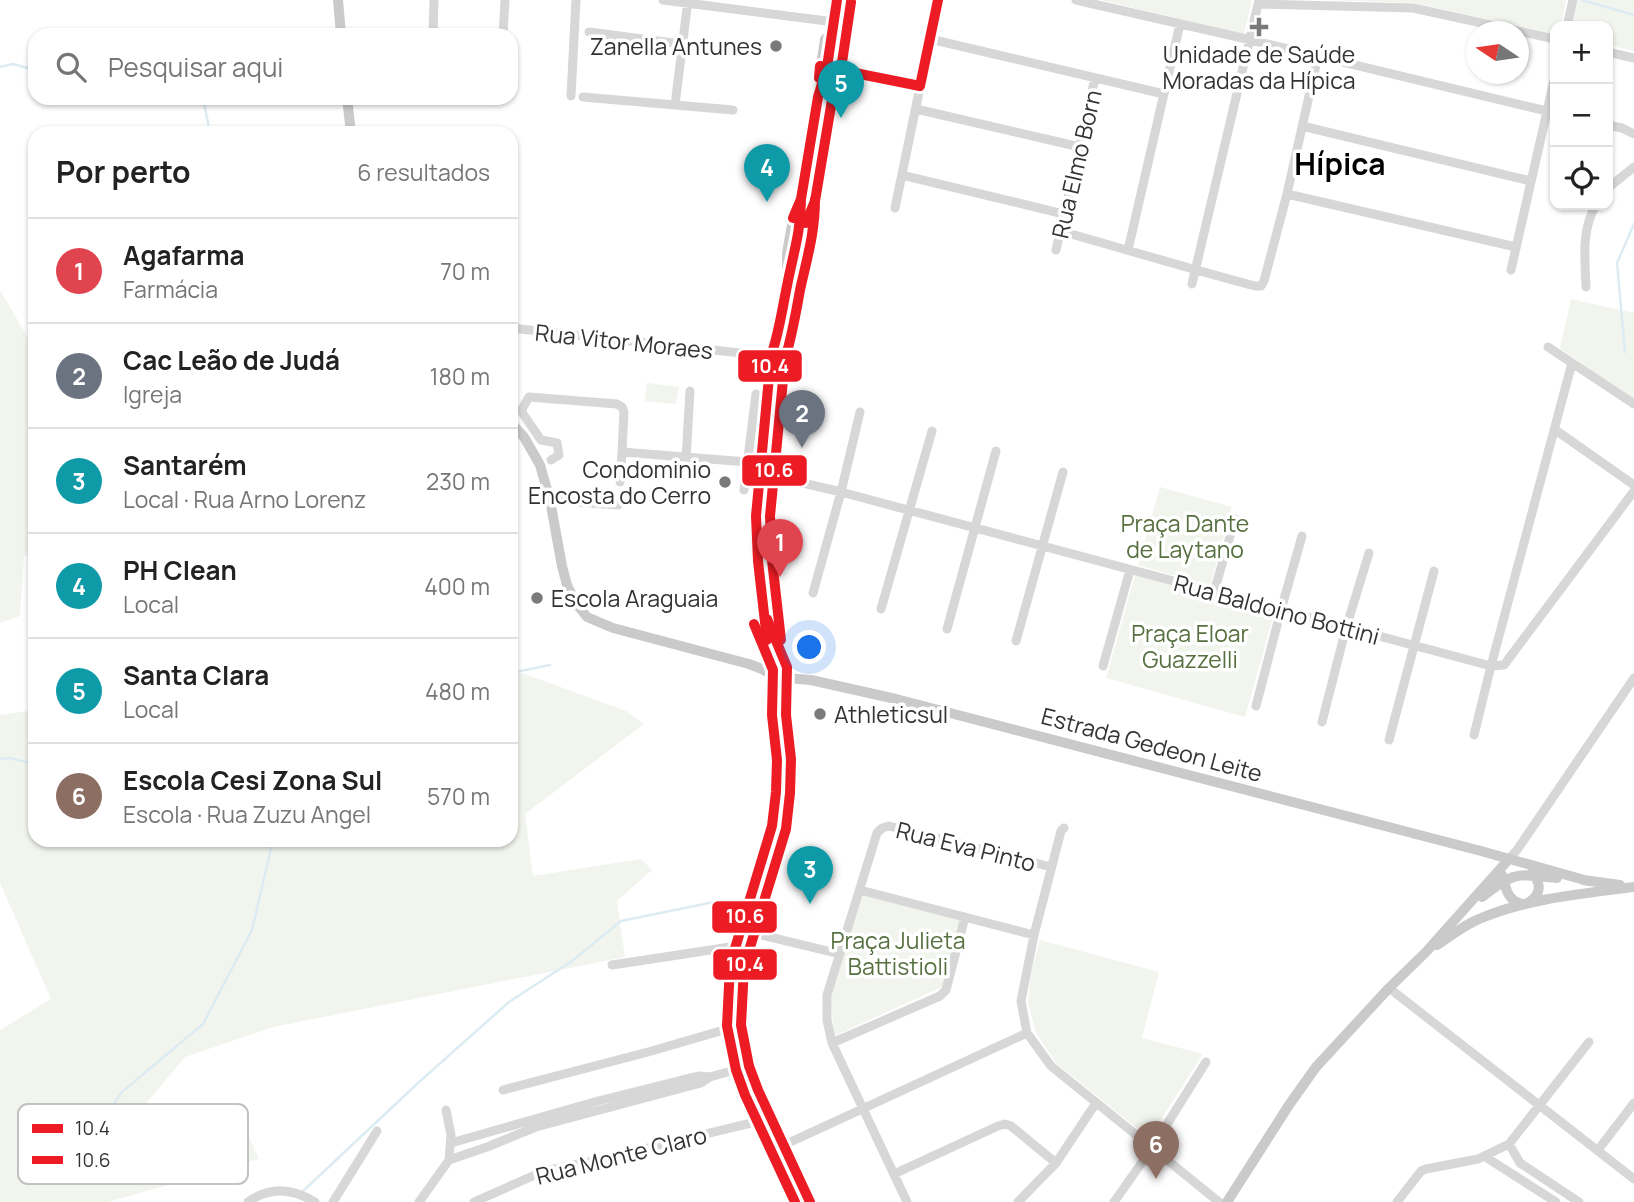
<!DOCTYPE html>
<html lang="pt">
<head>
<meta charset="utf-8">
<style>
  :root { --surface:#fff; --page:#f6f6f6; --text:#222; --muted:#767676; --line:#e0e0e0; --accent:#1a73e8 }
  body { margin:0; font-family:Manrope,sans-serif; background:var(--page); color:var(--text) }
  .controls { position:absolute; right:21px; top:21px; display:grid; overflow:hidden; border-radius:14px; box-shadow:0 2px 5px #0004 }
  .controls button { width:63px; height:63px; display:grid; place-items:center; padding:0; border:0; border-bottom:2px solid var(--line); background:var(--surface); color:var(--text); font:35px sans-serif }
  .compass { position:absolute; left:1466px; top:21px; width:63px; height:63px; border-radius:50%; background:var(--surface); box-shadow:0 2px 5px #0004; rotate:283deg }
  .you { position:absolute; left:810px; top:648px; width:24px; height:24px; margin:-18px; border:5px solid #fff; border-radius:50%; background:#1a73e8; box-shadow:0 0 0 10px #1a73e833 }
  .badge { display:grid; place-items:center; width:46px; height:46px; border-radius:50%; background:var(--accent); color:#fff; font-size:23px; font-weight:700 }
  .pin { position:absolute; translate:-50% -58px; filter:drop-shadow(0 2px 4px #0008) }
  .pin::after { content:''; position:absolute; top:37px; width:24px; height:21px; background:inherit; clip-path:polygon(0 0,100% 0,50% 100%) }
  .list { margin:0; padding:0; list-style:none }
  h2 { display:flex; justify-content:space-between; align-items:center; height:91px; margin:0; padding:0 28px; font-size:30px }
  h2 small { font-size:23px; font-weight:400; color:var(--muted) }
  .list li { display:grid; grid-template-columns:46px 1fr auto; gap:21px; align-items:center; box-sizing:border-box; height:105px; padding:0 28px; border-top:2px solid var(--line) }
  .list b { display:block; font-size:26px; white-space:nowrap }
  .list p { margin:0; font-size:23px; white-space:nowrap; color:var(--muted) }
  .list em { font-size:23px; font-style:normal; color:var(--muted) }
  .icon { flex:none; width:38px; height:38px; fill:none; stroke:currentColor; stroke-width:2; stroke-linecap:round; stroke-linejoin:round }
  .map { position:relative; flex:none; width:1634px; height:1202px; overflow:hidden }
  .search { position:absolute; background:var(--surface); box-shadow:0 2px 5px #0004; left:28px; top:28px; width:490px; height:77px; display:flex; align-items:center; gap:18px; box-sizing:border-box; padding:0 24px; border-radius:21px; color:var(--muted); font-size:26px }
  .panel { position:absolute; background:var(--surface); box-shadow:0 2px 5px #0004; left:28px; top:126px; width:490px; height:721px; border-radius:21px }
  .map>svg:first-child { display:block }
</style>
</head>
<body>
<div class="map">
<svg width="1634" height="1202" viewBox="0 0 1634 1202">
  <rect width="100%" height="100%" fill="#fff"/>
  <path fill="#f1f5ed" d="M1100,0H1252L1244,34Z
    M1326,0H1566L1561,26H1555V34L1414,3Z
    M1578,0H1634V51L1608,45V26H1572Z
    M0,290L35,350V554L24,556L20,616L0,623Z
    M1571,299L1634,313V401L1560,348Z
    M647,383L679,387L676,404L645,401Z
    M1160,487L1232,507L1210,586L1138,565Z
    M1135,575L1274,614L1245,717L1106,678Z
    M511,669L626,711L644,724L525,814L533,876L641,859L652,870L617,901L625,957L273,1027L185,1057L114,1142L244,1126L259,1159L108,1202H0V1030L51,999L0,883V715L35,710V840H511Z
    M863,893L960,920L942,987L834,1036L831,995Z
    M1040,940L1159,972L1142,1038L1203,1054L1149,1138L1056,1063L1035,1031L1028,1001L1031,974Z"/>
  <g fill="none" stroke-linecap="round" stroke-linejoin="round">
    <path stroke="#ddebf3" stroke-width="2.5" d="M1582,0L1634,15
      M0,67L13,64L35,70
      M203,98L210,133
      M1625,352L1617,263L1634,224
      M511,673L550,665
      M0,759L9,758L35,764
      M63,1175L122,1092L203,1024L252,930L273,840
      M302,1192L418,1083L509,1002L572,961L621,921L719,901"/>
    <path stroke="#d7d7d7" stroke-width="9" d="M663,0L835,22
      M1076,0L1251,40L1555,113
      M1259,4L1413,8L1555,39
      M1567,26L1573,0
      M589,32L742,52
      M433,35L434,0
      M503,35L505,0
      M930,39L1164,94
      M1608,52L1634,58
      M822,66L920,86
      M571,96L576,0
      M583,97L733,110
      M675,105L688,0
      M916,109L1080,147
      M1608,125L1622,128L1634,134
      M1302,126L1531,181
      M902,175L1064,214
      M1608,188L1634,167
      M1287,194L1516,247
      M895,208L938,0
      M1060,231C1125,249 1190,269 1255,286H1261L1264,281L1287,194L1318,56
      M1056,250L1095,78
      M1128,250L1180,24
      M1511,270L1555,76
      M1192,284L1259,0
      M1586,287C1585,259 1581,230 1596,205
      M511,328L777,357
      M1548,347L1634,404
      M1554,429L1634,485
      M686,458L690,391
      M551,460L559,455L557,443L541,440L523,414L522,409L529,397L617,404L622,407L624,412L622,452L760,463
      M765,474L841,492L1491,666L1504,665L1634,491
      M620,482L622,452
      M744,490L756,394
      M550,500L618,505
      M1214,592L1235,519
      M813,593L841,492L860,412
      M881,609L932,431
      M947,629L996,451
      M1016,641L1063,472
      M1103,666L1130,570
      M1256,706L1281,610L1302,536
      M1322,722L1346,628L1369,553
      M1474,735L1491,666L1572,363
      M1389,740L1434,571
      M1064,828L1061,831L1034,935L1021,1001L1027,1033L1051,1066L1219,1202
      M1509,859L1517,850L1634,678
      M860,890L1034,935
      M753,933L840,954
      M612,965L750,944
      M1389,988L1634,1179
      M832,1043L940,996L946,990L965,917
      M503,1090L648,1052L741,1025
      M451,1143L598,1101L682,1080L700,1076L710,1077L749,1066
      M1509,1144L1520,1163L1579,1202
      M784,1145L1027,1033
      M1598,1150L1634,1103
      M1484,1156L1556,1202
      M449,1160L487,1147L536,1127L701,1083L710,1077
      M894,1174L998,1126L1005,1124L1011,1126L1056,1163
      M248,1202C270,1186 292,1188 315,1202
      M333,1202L377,1131
      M419,1202L449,1160L451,1135L446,1110
      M474,1202L544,1171L594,1161L772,1118
      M907,1202L832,1043L827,1020V995L877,833L882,828L889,826L1051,867
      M1018,1202L1056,1163L1096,1103
      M1114,1202L1152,1148L1206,1062
      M1397,1202L1421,1171L1426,1169L1478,1159L1509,1144L1589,1042"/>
    <path stroke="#cacaca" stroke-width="10" d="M338,0L341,35
      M819,79L825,39
      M347,98L351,133
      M787,268V253L793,219L801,199L818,97L827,67L837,0
      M511,423L524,437L540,465L550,500L562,566L567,585L575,602L587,617L613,628L749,664L762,669L775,677L811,680L896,699L1481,851L1588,881
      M760,529L764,516L774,428L778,344
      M767,619L787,667L786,715L791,759L790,793L786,829L744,967L741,1025L749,1066L758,1090L810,1202
      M784,709L769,668L767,619L758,563V535L756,516L771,356L778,335L787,284L795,254L801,221V199
      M1502,875C1506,888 1507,901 1523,904
      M1583,880L1620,885
      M1482,897C1515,871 1516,874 1557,878
      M1528,903C1541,895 1542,884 1532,873
      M1437,945C1451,936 1464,925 1479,919C1528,898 1582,894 1634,887
      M1227,1202L1289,1105L1316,1067L1389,988L1426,952L1509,859"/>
    <defs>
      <path id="bus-1" d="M819,78L820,66L920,86L938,0
        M793,218L801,199L818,97L827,67L837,0
        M767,619L787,667L786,715L791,759L790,793L786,829L744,967L741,1025L749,1066L758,1090L810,1202
        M767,640L758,561L756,516L771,356C779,333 782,310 787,286C793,254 801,232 801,199"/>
      <path id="bus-2" d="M806,223L815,201L832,100L841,69L851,2
        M754,624L773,670L772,715L777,760L776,792L772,826L730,965L727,1026L736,1070L745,1095L795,1202
        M781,640L772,560L770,516L785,359C792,336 796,313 800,290C807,258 815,233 815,199"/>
    </defs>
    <use href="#bus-1" stroke="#fff" stroke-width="16"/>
    <use href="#bus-2" stroke="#fff" stroke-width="16"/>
    <use href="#bus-1" stroke="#ed1c24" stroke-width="10"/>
    <use href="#bus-2" stroke="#ed1c24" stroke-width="10"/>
  </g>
  <g fill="#7a7a7a" stroke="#fff" stroke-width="2.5">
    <path d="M1255.5 16.5h7v7h7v7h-7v7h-7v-7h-7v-7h7z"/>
    <circle cx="776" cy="46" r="7"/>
    <circle cx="725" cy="482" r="7"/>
    <circle cx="537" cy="598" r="7"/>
    <circle cx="820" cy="714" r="7"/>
  </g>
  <g text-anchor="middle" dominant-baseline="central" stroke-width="7" stroke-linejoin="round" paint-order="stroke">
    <g font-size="23" fill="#333" stroke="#fff" text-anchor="end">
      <text x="762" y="46">Zanella Antunes</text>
      <text x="1259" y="54" text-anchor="middle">Unidade de Saúde<tspan x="1259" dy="26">Moradas da Hípica</tspan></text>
      <text x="711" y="469">Condominio<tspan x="711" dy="26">Encosta do Cerro</tspan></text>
      <text x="551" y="598" text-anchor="start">Escola Araguaia</text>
      <text x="834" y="714" text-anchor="start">Athleticsul</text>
    </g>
    <g font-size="23" fill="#333" stroke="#fff">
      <text transform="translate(1076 164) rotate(-77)">Rua Elmo Born</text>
      <text transform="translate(624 341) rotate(6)">Rua Vitor Moraes</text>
      <text transform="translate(1277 609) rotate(15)">Rua Baldoino Bottini</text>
      <text transform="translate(1152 744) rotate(15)">Estrada Gedeon Leite</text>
      <text transform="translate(966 846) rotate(14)">Rua Eva Pinto</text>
      <text transform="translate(621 1155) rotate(-14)">Rua Monte Claro</text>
    </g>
    <g font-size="23" fill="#56703f" stroke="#fff">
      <text x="1185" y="523">Praça Dante<tspan x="1185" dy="26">de Laytano</tspan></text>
      <text x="1190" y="633">Praça Eloar<tspan x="1190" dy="26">Guazzelli</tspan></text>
      <text x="898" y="940">Praça Julieta<tspan x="898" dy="26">Battistioli</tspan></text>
    </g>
    <g font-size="30" font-weight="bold" fill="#000" stroke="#fff">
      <text x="1340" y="163">Hípica</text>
    </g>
  </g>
  <rect x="18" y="1104" width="230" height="80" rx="10" fill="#fff" stroke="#c2c2c2" stroke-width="2"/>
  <rect x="32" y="1124" width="31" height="9" fill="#ed1c24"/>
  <rect x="32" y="1156" width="31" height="8" fill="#ed1c24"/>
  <g font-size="19" fill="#333">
    <text x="75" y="1135">10.4</text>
    <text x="75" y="1167">10.6</text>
  </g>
  <g stroke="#fff" stroke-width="2.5">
    <rect x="737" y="349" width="66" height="34" rx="7" fill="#ed1c24"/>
    <rect x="741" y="454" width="67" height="33" rx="7" fill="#ed1c24"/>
    <rect x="711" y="900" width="67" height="34" rx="7" fill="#ed1c24"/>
    <rect x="712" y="948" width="66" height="33" rx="7" fill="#ed1c24"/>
  </g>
  <g font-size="19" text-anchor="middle" font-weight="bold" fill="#fff">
    <text x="770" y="373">10.4</text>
    <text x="774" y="477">10.6</text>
    <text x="745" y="923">10.6</text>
    <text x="745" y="971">10.4</text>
  </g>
</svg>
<div class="controls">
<button>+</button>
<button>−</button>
<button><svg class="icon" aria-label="locate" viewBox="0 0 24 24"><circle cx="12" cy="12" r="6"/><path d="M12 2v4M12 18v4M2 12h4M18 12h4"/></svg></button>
</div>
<svg class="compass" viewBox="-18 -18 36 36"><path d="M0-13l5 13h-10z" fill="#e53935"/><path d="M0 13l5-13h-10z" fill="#767676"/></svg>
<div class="you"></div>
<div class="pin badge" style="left:780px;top:577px;background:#e0444e">1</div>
<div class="pin badge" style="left:802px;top:448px;background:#6b7280">2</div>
<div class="pin badge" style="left:810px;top:904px;background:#0f9aa8">3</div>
<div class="pin badge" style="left:767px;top:202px;background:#0f9aa8">4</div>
<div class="pin badge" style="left:841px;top:118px;background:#0f9aa8">5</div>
<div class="pin badge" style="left:1156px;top:1179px;background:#8d6e63">6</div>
<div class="search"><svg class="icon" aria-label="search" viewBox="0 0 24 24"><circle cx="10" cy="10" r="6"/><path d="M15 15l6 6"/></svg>Pesquisar aqui</div>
<section class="panel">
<h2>Por perto<small>6 resultados</small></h2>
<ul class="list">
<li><span class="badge" style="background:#e0444e">1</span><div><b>Agafarma</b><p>Farmácia</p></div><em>70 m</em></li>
<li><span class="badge" style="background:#6b7280">2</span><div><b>Cac Leão de Judá</b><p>Igreja</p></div><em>180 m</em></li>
<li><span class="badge" style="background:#0f9aa8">3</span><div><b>Santarém</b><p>Local · Rua Arno Lorenz</p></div><em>230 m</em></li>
<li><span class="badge" style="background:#0f9aa8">4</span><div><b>PH Clean</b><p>Local</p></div><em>400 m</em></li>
<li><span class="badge" style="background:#0f9aa8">5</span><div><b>Santa Clara</b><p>Local</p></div><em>480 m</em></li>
<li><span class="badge" style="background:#8d6e63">6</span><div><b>Escola Cesi Zona Sul</b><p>Escola · Rua Zuzu Angel</p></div><em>570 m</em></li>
</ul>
</section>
</div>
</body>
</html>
